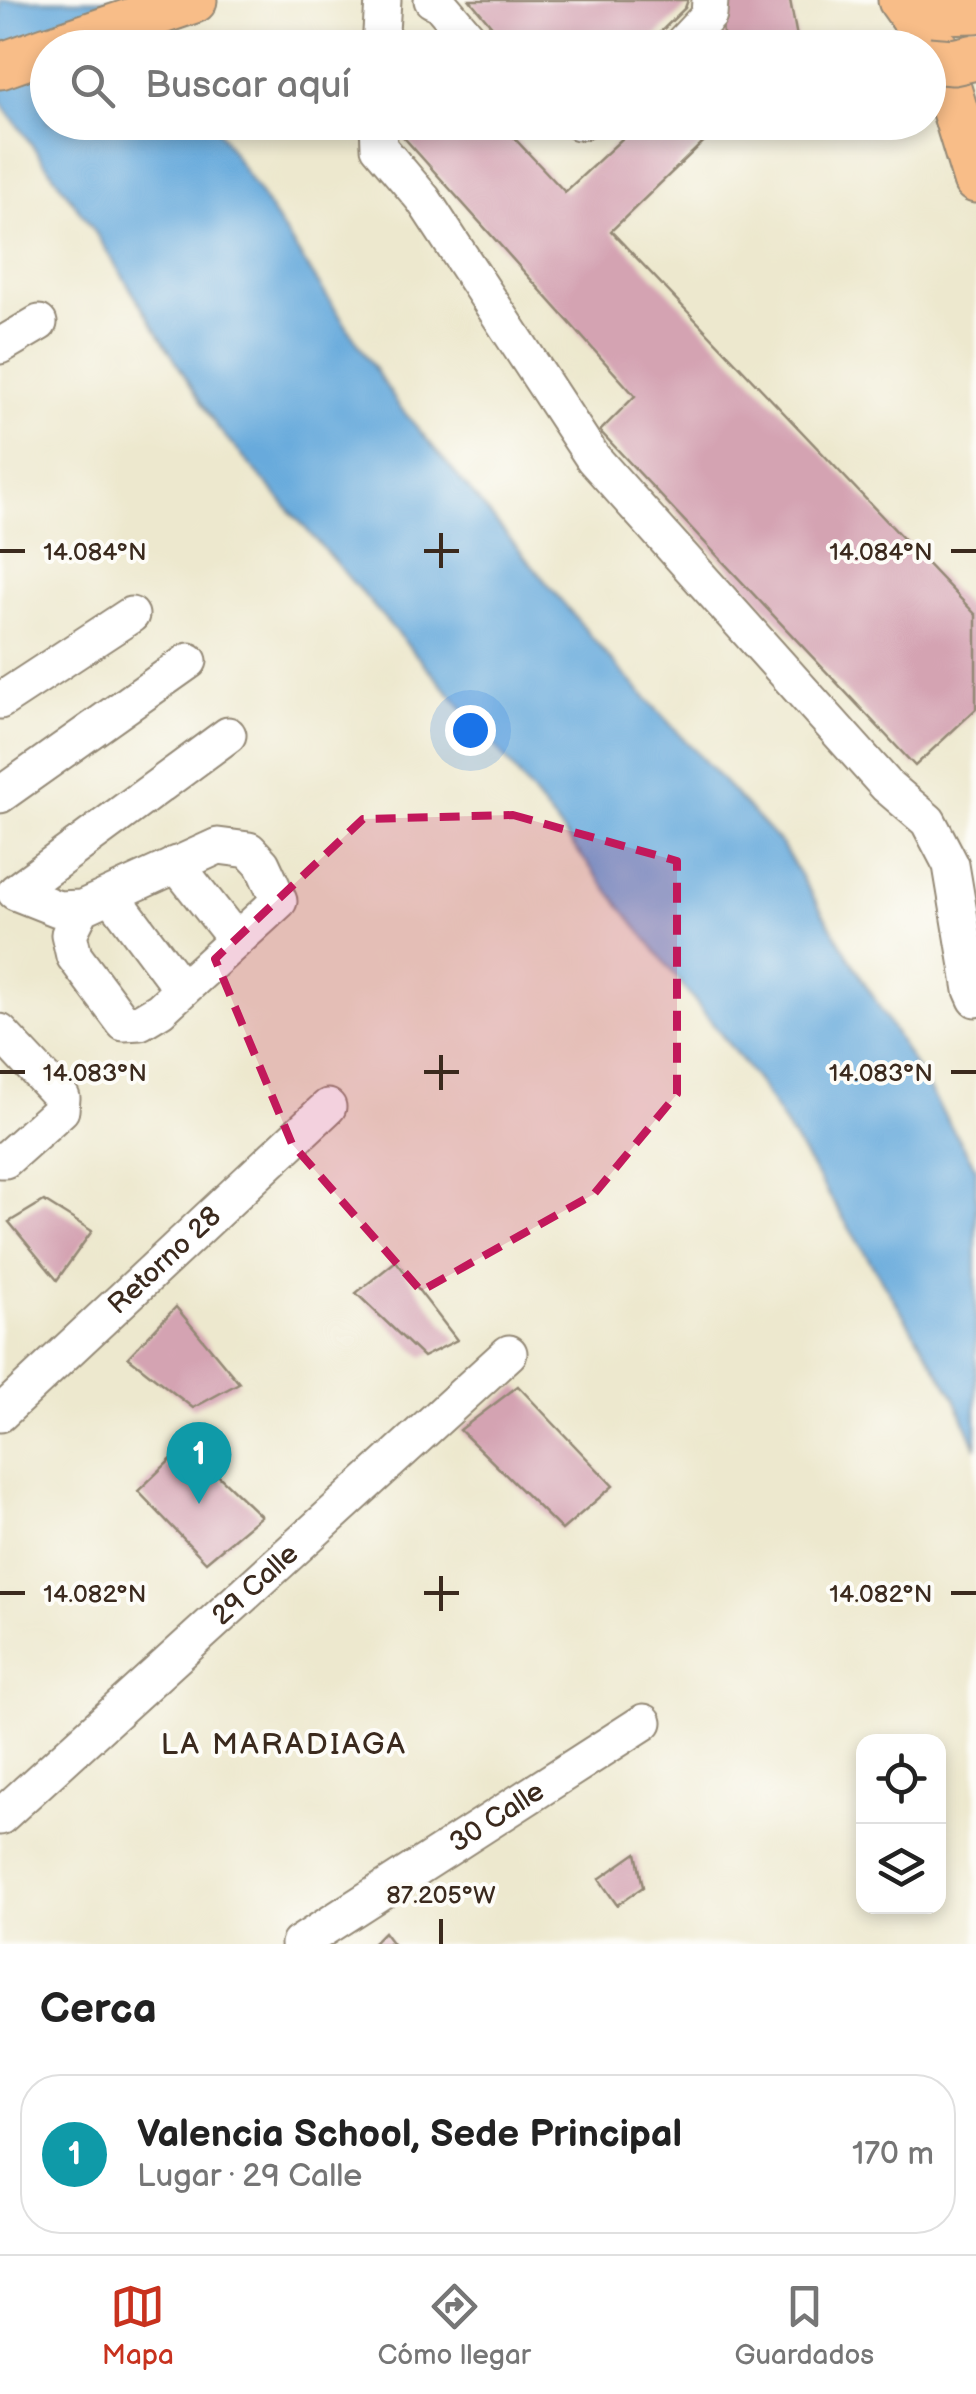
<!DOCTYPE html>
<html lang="es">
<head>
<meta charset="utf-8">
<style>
  :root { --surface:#fff; --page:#f6f6f6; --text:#222; --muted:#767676; --line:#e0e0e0; --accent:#c8321e }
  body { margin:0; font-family:"Balsamiq Sans",sans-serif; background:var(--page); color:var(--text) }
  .controls { position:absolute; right:30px; bottom:30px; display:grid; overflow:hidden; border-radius:20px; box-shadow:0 5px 15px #0003 }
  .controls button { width:90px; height:90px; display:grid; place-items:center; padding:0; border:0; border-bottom:2px solid var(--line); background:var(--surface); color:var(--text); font:50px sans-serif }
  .you { position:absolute; left:470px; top:730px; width:35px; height:35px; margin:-25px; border:8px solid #fff; border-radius:50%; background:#1a73e8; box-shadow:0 0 0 15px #1a73e833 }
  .badge { display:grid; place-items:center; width:65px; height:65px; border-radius:50%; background:var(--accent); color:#fff; font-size:32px; font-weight:700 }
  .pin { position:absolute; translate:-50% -82px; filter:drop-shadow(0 2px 5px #0008) }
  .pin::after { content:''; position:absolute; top:52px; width:35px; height:30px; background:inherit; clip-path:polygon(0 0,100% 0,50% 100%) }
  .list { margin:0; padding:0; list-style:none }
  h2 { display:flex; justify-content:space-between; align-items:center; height:130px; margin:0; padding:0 40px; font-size:42px }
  h2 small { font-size:32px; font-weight:400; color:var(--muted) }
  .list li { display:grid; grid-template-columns:65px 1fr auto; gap:30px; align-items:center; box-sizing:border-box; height:160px; margin:0 20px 20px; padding:0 20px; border:2px solid var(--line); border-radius:40px }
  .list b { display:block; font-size:38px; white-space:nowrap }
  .list p { margin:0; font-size:32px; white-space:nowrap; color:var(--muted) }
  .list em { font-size:32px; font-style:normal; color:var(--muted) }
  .icon { flex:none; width:55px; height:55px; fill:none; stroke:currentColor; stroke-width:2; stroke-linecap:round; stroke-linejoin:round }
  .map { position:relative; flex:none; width:976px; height:1944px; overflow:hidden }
  .search { position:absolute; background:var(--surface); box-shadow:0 5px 15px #0003; left:30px; right:30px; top:30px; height:110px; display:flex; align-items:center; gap:25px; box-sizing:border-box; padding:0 35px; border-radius:55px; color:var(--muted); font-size:38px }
  .sheet { height:310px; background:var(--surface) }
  nav { display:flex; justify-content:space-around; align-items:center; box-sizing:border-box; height:140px; border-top:2px solid var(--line); background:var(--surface); font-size:28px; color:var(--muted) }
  nav a { display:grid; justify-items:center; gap:5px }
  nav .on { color:var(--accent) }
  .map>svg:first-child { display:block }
</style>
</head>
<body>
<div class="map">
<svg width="976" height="1944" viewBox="0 0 976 1944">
  <rect width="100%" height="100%" fill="#fdfcf7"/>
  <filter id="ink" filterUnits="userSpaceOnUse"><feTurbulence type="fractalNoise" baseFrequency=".01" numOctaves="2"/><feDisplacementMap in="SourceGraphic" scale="20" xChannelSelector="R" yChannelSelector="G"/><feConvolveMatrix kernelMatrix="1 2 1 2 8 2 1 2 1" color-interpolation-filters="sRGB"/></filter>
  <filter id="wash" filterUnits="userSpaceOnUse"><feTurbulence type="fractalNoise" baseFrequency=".0048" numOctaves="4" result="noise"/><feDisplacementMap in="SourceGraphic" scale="40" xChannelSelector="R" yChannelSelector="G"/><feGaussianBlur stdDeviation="2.25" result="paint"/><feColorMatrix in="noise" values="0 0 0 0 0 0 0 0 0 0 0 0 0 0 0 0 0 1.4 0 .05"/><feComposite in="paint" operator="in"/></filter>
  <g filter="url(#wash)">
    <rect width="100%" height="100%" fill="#ede8ce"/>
    <path fill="#67aadc" stroke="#516a7d" stroke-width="2.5" d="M0,0H127L163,47L48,48V122L213,123L399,406L610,659L782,845L976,1168V1448L954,1396L759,1083L493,743L217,427L95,232L0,101Z"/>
    <g id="blocks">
      <path fill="#d4a3b2" d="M470,0H688L685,8L644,48H510Z
        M720,0H790L799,48H721L724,45Z
        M399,122H499L565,192L640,122H724L611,231L976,615V709L915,766L600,431L635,396L399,132Z
        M44,1201L92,1231L57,1280L9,1222Z
        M396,1261L457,1340L423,1357L356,1293Z
        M176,1307L239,1383L193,1408L128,1357Z
        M518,1386L613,1486L562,1530L460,1430Z
        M186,1445L261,1516L206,1562L138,1491Z
        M636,1853L643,1887L617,1905L599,1879Z
        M384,1932L393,1944H372Z"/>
    </g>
  </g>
  <g filter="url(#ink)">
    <use href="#blocks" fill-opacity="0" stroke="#948976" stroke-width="2.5"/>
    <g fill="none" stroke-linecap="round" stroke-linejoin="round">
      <defs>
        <g id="minor">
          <path d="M432,0L439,3L477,48"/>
          <path d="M380,48L383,0"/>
          <path d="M678,48L709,15L710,0"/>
          <path d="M378,122L379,147L423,199L593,458L887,786L928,821L951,865L972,990L976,999"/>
          <path d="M579,122H580"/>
          <path d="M0,346L39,323"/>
          <path d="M0,701L131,615"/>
          <path d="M0,795L189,661"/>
          <path d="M176,864L236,940"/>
          <path d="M113,897L181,988"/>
          <path d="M82,908L69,934L74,956L124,1023L140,1022L160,1010L279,901L262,864L249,850L218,846L82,908L58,909L15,892L228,735"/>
          <path d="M0,1032L62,1098L61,1110L5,1160H0"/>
          <path id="s1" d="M0,1414L328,1107"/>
          <path id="s2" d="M0,1817L509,1353"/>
          <path id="s3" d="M299,1944L644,1722"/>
        </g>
        <path id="major" d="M901,0L936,49L976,180
          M921,0L938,11L976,10
          M53,48L194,0
          M0,66L48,49"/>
      </defs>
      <use href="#minor" stroke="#948976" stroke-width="39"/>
      <use href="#major" stroke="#948976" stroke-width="49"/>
      <use href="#minor" stroke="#fff" stroke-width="35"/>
      <use href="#major" stroke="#f8bd88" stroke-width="45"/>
      <defs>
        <path id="major-bridge" d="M928,60L953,62L976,57"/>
      </defs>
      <use href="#major-bridge" stroke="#948976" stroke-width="49" stroke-linecap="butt"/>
      <use href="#major-bridge" stroke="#f8bd88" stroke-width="45"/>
    </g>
  </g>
  <path fill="#c2185b" fill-opacity="0.2" stroke="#c2185b" stroke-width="8" stroke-dasharray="20 12" stroke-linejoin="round" d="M513,815L677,861V1094L594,1194L421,1291L292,1144L215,959L363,819Z"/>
  <path fill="none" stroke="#3b2a1e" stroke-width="4" d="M441,533V568M0,551H25M424,551H459M951,551H976M441,1055V1090M0,1072H25M424,1072H459M951,1072H976M441,1576V1611M0,1593H25M424,1593H459M951,1593H976M441,1919V1944"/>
  <g text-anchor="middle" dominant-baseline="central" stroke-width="8" stroke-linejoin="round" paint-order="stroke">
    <g font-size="28" fill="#3b2a1e" stroke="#fdfcf7">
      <text stroke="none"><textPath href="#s1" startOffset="225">Retorno 28</textPath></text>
      <text stroke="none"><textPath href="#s2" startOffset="345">29 Calle</textPath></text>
      <text stroke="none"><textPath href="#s3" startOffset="235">30 Calle</textPath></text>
    </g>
    <g font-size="30" letter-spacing="2.5" fill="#3b2a1e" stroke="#fdfcf7">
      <text x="284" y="1745">LA MARADIAGA</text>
    </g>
  </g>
  <g font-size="25" text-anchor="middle" fill="#3b2a1e" stroke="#fdfcf7" stroke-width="8" stroke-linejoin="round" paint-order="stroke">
    <text x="95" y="560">14.084°N</text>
    <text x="881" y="560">14.084°N</text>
    <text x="95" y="1081">14.083°N</text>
    <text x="881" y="1081">14.083°N</text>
    <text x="95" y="1602">14.082°N</text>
    <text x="881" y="1602">14.082°N</text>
    <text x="441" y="1903">87.205°W</text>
  </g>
</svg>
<div class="controls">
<button><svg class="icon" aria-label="locate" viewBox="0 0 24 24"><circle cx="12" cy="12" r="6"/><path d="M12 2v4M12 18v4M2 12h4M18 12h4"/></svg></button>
<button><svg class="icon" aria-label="layers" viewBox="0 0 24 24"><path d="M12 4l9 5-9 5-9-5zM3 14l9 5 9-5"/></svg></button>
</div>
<div class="you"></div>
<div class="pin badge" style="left:199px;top:1504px;background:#0f9aa8">1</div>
<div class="search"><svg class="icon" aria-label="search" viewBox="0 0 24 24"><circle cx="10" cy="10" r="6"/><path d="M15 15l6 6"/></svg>Buscar aquí</div>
</div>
<section class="sheet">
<h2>Cerca<small></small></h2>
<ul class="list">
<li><span class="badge" style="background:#0f9aa8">1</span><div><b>Valencia School, Sede Principal</b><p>Lugar · 29 Calle</p></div><em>170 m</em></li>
</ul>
</section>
<nav>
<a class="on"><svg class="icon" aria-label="map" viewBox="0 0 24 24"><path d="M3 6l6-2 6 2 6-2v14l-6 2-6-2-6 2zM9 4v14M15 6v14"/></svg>Mapa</a>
<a><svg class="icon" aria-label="directions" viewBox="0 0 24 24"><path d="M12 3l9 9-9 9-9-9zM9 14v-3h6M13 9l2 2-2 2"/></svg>Cómo llegar</a>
<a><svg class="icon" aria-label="saved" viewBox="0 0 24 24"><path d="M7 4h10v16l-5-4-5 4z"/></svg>Guardados</a>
</nav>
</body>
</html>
